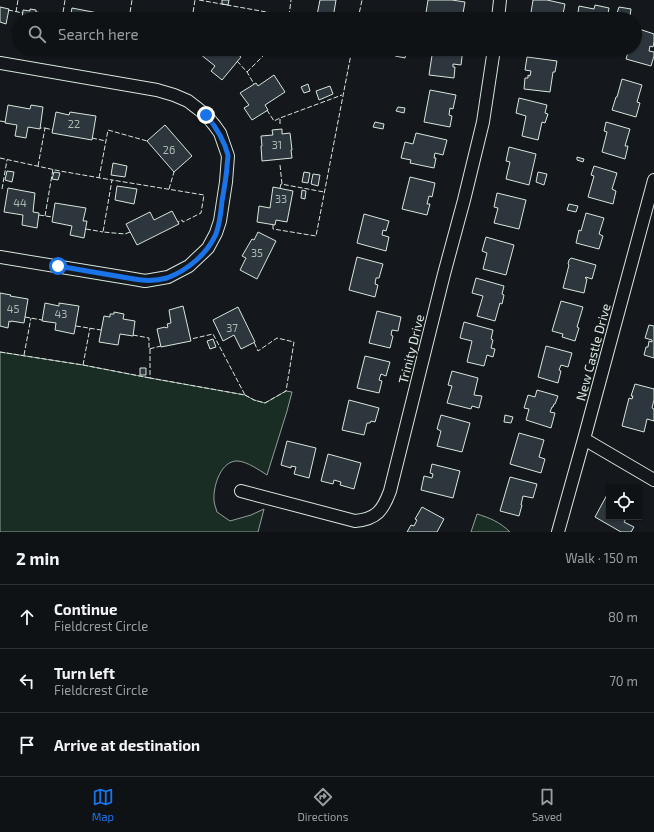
<!DOCTYPE html>
<html lang="en">
<head>
<meta charset="utf-8">
<style>
  :root { --surface:#0f1215; --page:#1d2022; --text:#f1f3f6; --muted:#9b9ea0; --line:#2f3234; --accent:#1a73e8 }
  body { margin:0; font-family:"Exo 2",sans-serif; background:var(--page); color:var(--text) }
  .controls { position:absolute; right:12px; bottom:12px; display:grid; overflow:hidden; border-radius:0px; box-shadow:0 1px 3px #0004 }
  .controls button { width:36px; height:36px; display:grid; place-items:center; padding:0; border:0; border-bottom:1px solid var(--line); background:var(--surface); color:var(--text); font:20px sans-serif }
  .stop { position:absolute; width:12px; height:12px; margin:-9px; border:3px solid #1a73e8; border-radius:50%; background:#fff }
  .stop.end { background:#1a73e8; border-color:#fff; box-shadow:0 1px 4px #0008 }
  .list { margin:0; padding:0; list-style:none }
  h2 { display:flex; justify-content:space-between; align-items:center; height:52px; margin:0; padding:0 16px; font-size:17px }
  h2 small { font-size:13px; font-weight:400; color:var(--muted) }
  .list li { display:grid; grid-template-columns:26px 1fr auto; gap:12px; align-items:center; box-sizing:border-box; height:64px; padding:0 16px; border-top:1px solid var(--line) }
  .list b { display:block; font-size:15px; white-space:nowrap }
  .list p { margin:0; font-size:13px; white-space:nowrap; color:var(--muted) }
  .list em { font-size:13px; font-style:normal; color:var(--muted) }
  .icon { flex:none; width:22px; height:22px; fill:none; stroke:currentColor; stroke-width:2; stroke-linecap:round; stroke-linejoin:round }
  .map { position:relative; flex:none; width:654px; height:532px; overflow:hidden }
  .search { position:absolute; background:var(--surface); box-shadow:0 1px 3px #0004; left:12px; right:12px; top:12px; height:44px; display:flex; align-items:center; gap:10px; box-sizing:border-box; padding:0 14px; border-radius:22px; color:var(--muted); font-size:15px }
  .sheet { height:244px; background:var(--surface) }
  nav { display:flex; justify-content:space-around; align-items:center; box-sizing:border-box; height:56px; border-top:1px solid var(--line); background:var(--surface); font-size:11px; color:var(--muted) }
  nav a { display:grid; justify-items:center; gap:2px }
  nav .on { color:var(--accent) }
  .map>svg:first-child { display:block }
</style>
</head>
<body>
<div class="map">
<svg width="654" height="532" viewBox="0 0 654 532">
  <rect width="100%" height="100%" fill="#14181c"/>
  <path fill="#1a2d24" stroke="#939e99" d="M0,352L83,365L150,378L245,395L254,400L265,403L286,391L292,392L287,411L267,475C259,470 248,462 238,461C221,460 213,486 214,500C214,504 216,508 217,512L230,521L251,515L264,509L258,532H0Z
    M477,514C490,518 500,522 510,532H471Z"/>
  <path fill="#2c363c" stroke="#d8e6dc" d="M222,0H229L228,5L222,4Z
    M320,0H336L333,18L317,15Z
    M428,0H452L465,2L462,19H425Z
    M533,0H547L565,4L562,19H530Z
    M595,5L609,8L607,19H577L579,6L594,9Z
    M0,7L9,9L6,24L0,22Z
    M619,7L631,9L630,16L617,13Z
    M72,8L103,14L102,19H70Z
    M30,9L36,10V12L57,15L56,19H22L23,10L30,11Z
    M636,28L654,34V42L653,47L650,46L649,51L654,52V56L651,66L626,59L629,49H635Z
    M138,49H173L172,55L159,52L158,53Z
    M204,49H231L241,57L222,80L211,71L215,66L200,54Z
    M397,49H407L405,58L395,56Z
    M433,49H463L461,65L453,64V67H455L454,78L429,75Z
    M527,57L557,61L555,72H553L550,92L524,89L525,78H528V75L530,76L531,71L525,70Z
    M274,75L285,92L265,105L268,110L252,120L244,108L249,105L240,93L256,83L258,86Z
    M622,79L642,85L637,102L640,103L636,117L612,110L616,97H617Z
    M308,84L310,91L304,93L301,87Z
    M330,86L333,94L319,100L316,91Z
    M430,90L456,95L453,109L450,108L449,115L452,116L450,127L424,122Z
    M519,98L547,105L545,113L548,114L545,123L542,122L538,140L522,136L526,116L516,113Z
    M8,105L30,109L31,105L43,107L40,129L28,127L26,138L15,136L17,125L5,123Z
    M398,107L405,108L404,113L396,111Z
    M56,112L69,115L70,112L96,116L92,140L52,133Z
    M375,122L384,124L383,129L373,127Z
    M606,122L630,129L625,146H628L625,159L602,152L607,132L604,131Z
    M165,125L192,156L174,172L147,141Z
    M282,129V134L290,133L292,150H291L292,158L262,161L261,146H262L261,136L273,135L272,130Z
    M416,133L447,140L443,155L435,153L434,158H436L434,168L410,163L411,160L401,158L405,142L413,144Z
    M509,147L536,154L529,185L506,179L510,162L506,161Z
    M577,157L584,159L583,162L577,160Z
    M113,163L127,166L125,177L111,175Z
    M594,166L617,173L612,189L616,191L613,204L588,197L594,176L591,175Z
    M7,171L14,172L12,182L5,180Z
    M54,172L60,173L58,180L52,179Z
    M304,172L310,173L308,183L302,182Z
    M538,172L547,174L544,185L536,182Z
    M313,174L320,175L318,186L311,184Z
    M410,177L435,183L432,197L429,196L427,204H430L427,215L402,209Z
    M117,186L137,189L134,204L115,200Z
    M273,187L293,191L287,222L276,220L275,225L257,222L259,206L270,208Z
    M8,188L35,193L33,212L39,213L37,228L22,225L23,215L4,212Z
    M302,190L306,191L305,199L301,198Z
    M497,193L526,200L519,229L494,223L498,208L494,207Z
    M55,203L86,208L83,221H87L84,238L70,235L72,226L52,222Z
    M569,204L578,206L576,212L567,210Z
    M172,211L179,224L137,245L126,224L150,212L154,220Z
    M586,213L604,218L599,234L603,236L599,249L576,243L579,230L581,231Z
    M364,214L389,221L386,231L383,230L382,235L389,237L386,251L357,243Z
    M258,232L276,241L257,279L240,270L246,258L242,256L252,239L254,240Z
    M486,237L514,245L506,275L483,269L487,253L482,251Z
    M357,257L383,264L379,278H376L375,284L378,285L375,297L349,290Z
    M571,258L596,265L592,279L586,277L585,278L587,279L584,293L563,288L569,265L568,264L569,260Z
    M476,278L504,286L502,294L504,295L502,304L500,303L495,321L477,316L483,296L472,293Z
    M0,293L11,295L10,296L28,299L24,323L11,321V322L9,321L8,328L0,326Z
    M561,301L583,307L577,327L579,328L575,341L562,337L563,334L552,331Z
    M45,303L59,306V303L79,306L74,334L55,330L56,323L42,321Z
    M183,306L191,341L161,347L157,329L165,327L166,328L168,327L167,324L171,323L169,310Z
    M238,307L255,342L241,349L234,335L223,341L213,320Z
    M377,311L401,317L398,331L392,330L391,335L393,336L390,348L369,343Z
    M114,312L124,314L123,319L135,321L133,336L120,334L118,345L99,342L104,316L110,317V314H114Z
    M464,322L493,330L491,339L493,340L491,348L495,349L493,357L487,355L484,366L467,362L472,341L460,338Z
    M649,325L654,326V358L644,355L646,347H648L649,341L652,342V340L645,338Z
    M213,339L216,347L210,349L207,341Z
    M546,346L572,353L568,367L561,365L559,370L561,371L558,383L538,377Z
    M365,356L390,362L386,376L381,374L379,380L382,381L379,393L357,388Z
    M140,368H146V375H140Z
    M452,371L478,378L474,395L482,396L479,408L472,406L471,409L447,403L452,386L448,385Z
    M635,384L654,389V400L652,408L654,409V421L647,419L644,432L622,426L629,398L632,399L633,396H631Z
    M537,390L558,396L555,404H554L553,407H552L550,412L555,413L551,428L526,420L529,409L524,408L528,395L535,397Z
    M349,400L379,408L375,422L371,421L370,423H367L364,435L342,430Z
    M441,415L470,423L462,452L437,446L441,431L437,429Z
    M505,415L513,417L511,423L504,422Z
    M519,433L544,440L539,457L545,459L541,473L510,464Z
    M287,441L316,448L309,478L294,474L296,467L291,466V468L281,465Z
    M328,454L361,463L354,489L340,485L341,482L334,480L333,484L321,481Z
    M432,464L460,471L453,498L421,490L424,476L432,478L433,474L430,473Z
    M510,477L537,484L533,498L523,496L521,505H522L519,516L500,511Z
    M608,493L609,494V517H627L624,522L634,527L631,532H621L595,517Z
    M422,507L444,519L437,532H407L411,525L414,526L417,520L415,519Z"/>
  <g fill="none" stroke-linecap="round" stroke-linejoin="round">
    <defs>
      <path id="minor" d="M498,19L500,0
        M0,63L157,90L174,95L188,101L206,115L215,126L220,133L228,156L226,182L220,221L216,233L208,248L189,266L168,277L145,281L134,279L0,257
        M584,439L654,480
        M241,491L355,521C377,519 383,510 390,491L444,274L464,200L483,122L494,49
        M558,532L584,439L654,180"/>
    </defs>
    <use href="#minor" stroke="#d8e6dc" stroke-width="14"/>
    <use href="#minor" stroke="#14181c" stroke-width="12"/>
    <path stroke="#d8e6dc" stroke-width="1" stroke-dasharray="5 2" stroke-linecap="butt" d="M199,0L289,16L293,19
      M8,10L23,13
      M16,12L18,0
      M289,16L291,0
      M62,19L65,0
      M129,19L132,0
      M192,19L195,0
      M358,19L362,0
      M196,49L202,53
      M237,61L247,72L254,84
      M247,72L270,49
      M267,110L274,121L280,118
      M0,121L6,122
      M280,124V118L342,95
      M45,128L53,130
      M92,138L106,141
      M0,158L60,171L112,180
      M280,165L282,184
      M38,166L45,128H40
      M99,178L108,130L147,141
      M280,188L281,184L324,192
      M2,189L7,160
      M169,189L174,172
      M39,215L52,217
      M45,216L53,169
      M273,225V229L316,236L352,49
      M86,229L103,232
      M130,232L125,234L103,232L112,180L204,195L201,213L183,222L182,220L178,222
      M25,317L42,320
      M76,326L101,330
      M133,335L149,338V349L161,346
      M150,349V378L245,395L213,334L191,339
      M0,352L83,365L150,378
      M24,355L31,318
      M83,365L90,328
      M245,395L254,400L265,403L286,391L294,342L277,338L258,351L254,342"/>
  </g>
  <g fill="none" stroke-linecap="round" stroke-linejoin="round">
    <path stroke="#1a73e8" stroke-width="5" d="M58,266L134,279C145,281 156,281 167,278C188,270 207,254 216,234C220,223 221,212 222,201C224,190 226,179 227,167C227,163 228,159 228,155C224,140 216,127 206,115"/>
  </g>
  <g text-anchor="middle" dominant-baseline="central" stroke-width="3" stroke-linejoin="round" paint-order="stroke">
    <g font-size="11" fill="#adbab4">
      <text x="74" y="123">22</text>
      <text x="277" y="144">31</text>
      <text x="169" y="149">26</text>
      <text x="281" y="198">33</text>
      <text x="20" y="202">44</text>
      <text x="257" y="252">35</text>
      <text x="13" y="308">45</text>
      <text x="61" y="313">43</text>
      <text x="232" y="327">37</text>
    </g>
    <g font-size="13" fill="#d8e6dc" stroke="#14181c">
      <text transform="translate(411 349) rotate(-76)">Trinity Drive</text>
      <text transform="translate(593 352) rotate(-75)">New Castle Drive</text>
    </g>
  </g>
</svg>
<div class="controls">
<button><svg class="icon" aria-label="locate" viewBox="0 0 24 24"><circle cx="12" cy="12" r="6"/><path d="M12 2v4M12 18v4M2 12h4M18 12h4"/></svg></button>
</div>
<div class="stop" style="left:58px;top:266px"></div>
<div class="stop end" style="left:206px;top:115px"></div>
<div class="search"><svg class="icon" aria-label="search" viewBox="0 0 24 24"><circle cx="10" cy="10" r="6"/><path d="M15 15l6 6"/></svg>Search here</div>
</div>
<section class="sheet">
<h2>2 min<small>Walk · 150 m</small></h2>
<ul class="list">
<li><svg class="icon" aria-label="ahead" viewBox="0 0 24 24"><path d="M12 20V5M6 11l6-6 6 6"/></svg><div><b>Continue</b><p>Fieldcrest Circle</p></div><em>80 m</em></li>
<li><svg class="icon" aria-label="left" viewBox="0 0 24 24"><path d="M17 20v-9H6M10 6l-5 5 5 5"/></svg><div><b>Turn left</b><p>Fieldcrest Circle</p></div><em>70 m</em></li>
<li><svg class="icon" aria-label="arrive" viewBox="0 0 24 24"><path d="M6 21V4h12l-3 4 3 4H6"/></svg><div><b>Arrive at destination</b></div></li>
</ul>
</section>
<nav>
<a class="on"><svg class="icon" aria-label="map" viewBox="0 0 24 24"><path d="M3 6l6-2 6 2 6-2v14l-6 2-6-2-6 2zM9 4v14M15 6v14"/></svg>Map</a>
<a><svg class="icon" aria-label="directions" viewBox="0 0 24 24"><path d="M12 3l9 9-9 9-9-9zM9 14v-3h6M13 9l2 2-2 2"/></svg>Directions</a>
<a><svg class="icon" aria-label="saved" viewBox="0 0 24 24"><path d="M7 4h10v16l-5-4-5 4z"/></svg>Saved</a>
</nav>
</body>
</html>
